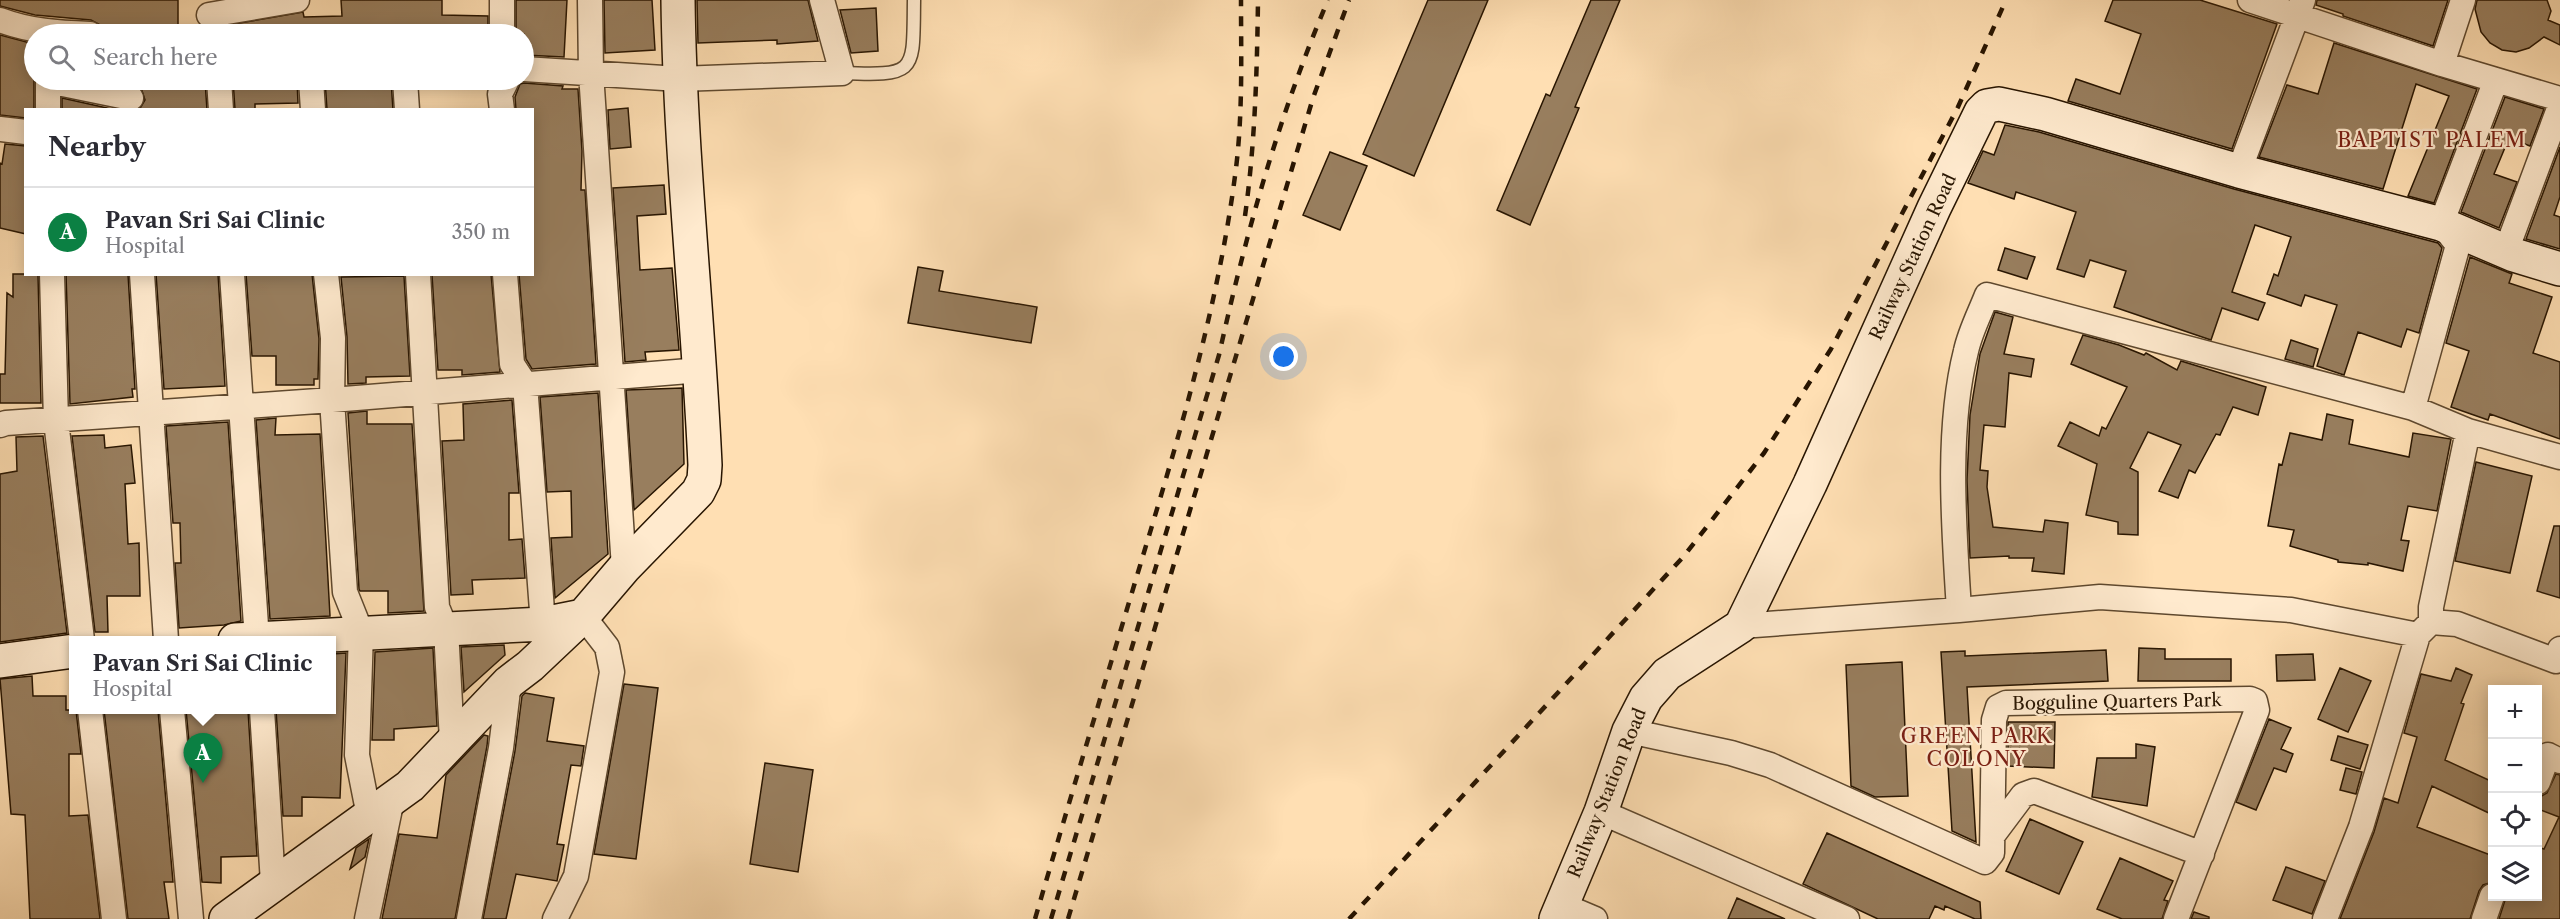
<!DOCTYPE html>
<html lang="en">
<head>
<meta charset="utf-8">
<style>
  :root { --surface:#fff; --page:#f7f7f7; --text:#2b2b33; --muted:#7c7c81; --line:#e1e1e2; --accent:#0b8043 }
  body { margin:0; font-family:"Libre Caslon Text",serif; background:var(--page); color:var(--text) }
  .controls { position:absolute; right:18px; bottom:18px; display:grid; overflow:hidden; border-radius:0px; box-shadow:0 3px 15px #0003 }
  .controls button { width:54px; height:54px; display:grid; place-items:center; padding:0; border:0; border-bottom:2px solid var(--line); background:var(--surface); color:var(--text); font:30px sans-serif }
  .you { position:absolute; left:1284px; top:357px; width:21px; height:21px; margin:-15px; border:4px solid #fff; border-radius:50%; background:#1a73e8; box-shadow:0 0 0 9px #1a73e833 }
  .badge { display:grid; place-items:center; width:39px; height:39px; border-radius:50%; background:var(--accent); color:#fff; font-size:20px; font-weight:700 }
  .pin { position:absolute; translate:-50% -50px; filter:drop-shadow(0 2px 3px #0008) }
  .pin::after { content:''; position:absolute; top:32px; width:21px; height:18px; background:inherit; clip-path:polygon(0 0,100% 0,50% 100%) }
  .popup { position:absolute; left:69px; top:636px; width:267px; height:78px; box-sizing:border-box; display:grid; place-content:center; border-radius:0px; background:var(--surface); filter:drop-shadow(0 2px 4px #0005); font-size:20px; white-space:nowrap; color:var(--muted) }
  .popup b { font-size:22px; color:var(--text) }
  .popup::after { content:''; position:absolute; left:50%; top:100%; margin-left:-12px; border:12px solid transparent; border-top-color:var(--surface) }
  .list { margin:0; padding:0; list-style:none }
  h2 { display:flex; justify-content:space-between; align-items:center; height:78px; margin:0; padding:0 24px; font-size:26px }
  h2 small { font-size:20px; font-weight:400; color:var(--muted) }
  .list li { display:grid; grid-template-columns:39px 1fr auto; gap:18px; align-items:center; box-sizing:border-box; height:90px; padding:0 24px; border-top:2px solid var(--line) }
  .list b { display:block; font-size:22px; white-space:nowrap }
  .list p { margin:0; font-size:20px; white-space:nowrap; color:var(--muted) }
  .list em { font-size:20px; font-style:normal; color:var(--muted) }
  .icon { flex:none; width:33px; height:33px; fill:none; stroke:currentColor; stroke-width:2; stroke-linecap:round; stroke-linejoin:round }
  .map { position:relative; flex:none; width:2560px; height:919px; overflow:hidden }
  .search { position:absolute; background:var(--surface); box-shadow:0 3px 15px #0003; left:24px; top:24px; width:510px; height:66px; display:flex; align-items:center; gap:15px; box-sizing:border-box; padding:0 21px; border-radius:33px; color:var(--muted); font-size:22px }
  .panel { position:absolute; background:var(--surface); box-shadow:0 3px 15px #0003; left:24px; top:108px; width:510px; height:168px; border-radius:0px }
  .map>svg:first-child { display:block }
</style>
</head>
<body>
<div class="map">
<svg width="2560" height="919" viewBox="0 0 2560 919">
  <rect width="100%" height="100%" fill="#ffdfb3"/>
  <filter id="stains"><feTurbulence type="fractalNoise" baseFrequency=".00333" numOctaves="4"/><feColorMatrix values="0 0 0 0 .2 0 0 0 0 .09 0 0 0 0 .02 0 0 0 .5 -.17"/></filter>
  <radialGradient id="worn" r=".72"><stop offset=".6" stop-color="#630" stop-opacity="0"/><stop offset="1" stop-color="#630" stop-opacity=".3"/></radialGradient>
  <path fill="#987e5e" stroke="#281501" stroke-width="1.5" d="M0,0H178V29H141V27L100,25L91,20L35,15L0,6Z
    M341,0H442V15L488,16V34H206L205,29L303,12L304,17L342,16Z
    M516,0H567L564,57L524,55V34H516Z
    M604,0H652L655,50L605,53Z
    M697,0H808L818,41L777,44V40L698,43Z
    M1428,0H1488L1414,176L1363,154Z
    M1591,0H1620L1575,107L1579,108L1530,225L1497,210L1546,94L1550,96Z
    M2113,0H2200L2277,24L2232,149L2068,101L2076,79L2120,94L2141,34L2105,21Z
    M2317,0H2448L2433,46L2343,16V14L2316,5Z
    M2477,0H2547L2551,11L2548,20L2560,25V45L2544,37L2529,48L2516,52L2502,50L2490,43L2481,32L2475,9Z
    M876,8L878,51L851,53L840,10Z
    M0,35L34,44V110H26V118L0,115Z
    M2334,43L2477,89L2434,203L2408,196L2449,96L2416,84L2383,189L2259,157L2287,85L2318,94Z
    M112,80H205L207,110H139L145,100L141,88Z
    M233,80H297L298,103L255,104V110H235Z
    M325,80H391L393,110H327Z
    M524,83L563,86L562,89H578L582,151L581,190H585L596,364L532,369L526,359L519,274H532V110H516L515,97L520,84Z
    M2505,97L2544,109L2530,146L2509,138L2494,174L2517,182L2499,228L2461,212Z
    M62,98L116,110H62Z
    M628,108L631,147L610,149L608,110Z
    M2005,125L2039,132L2234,189L2438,243L2442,248L2419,333L2407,329L2401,347L2358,332L2344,375L2317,366L2337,305L2305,295L2301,306L2267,294L2274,274L2278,276L2291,237L2255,225L2232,292L2265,303L2258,320L2222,308L2211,340L2114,307L2126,271L2090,260L2084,277L2057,269L2076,212L2016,192L2014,199L1968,183L1983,151L1994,155Z
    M5,144L26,146V234L0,228V163L2,164Z
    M2560,147V197L2554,215L2560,217V249L2526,239Z
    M1330,152L1367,166L1340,230L1303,215Z
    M664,185L666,214L637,216L640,270L672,268L679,350L645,352L646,360L625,362L613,188Z
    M2005,248L2035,257L2027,279L1998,270Z
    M2470,257L2512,274L2509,283L2552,297L2533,353L2560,362V439L2490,414L2488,420L2451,407L2469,351L2446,343Z
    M918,267L943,271L939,291L1037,307L1031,343L908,323Z
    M13,274H38L41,403H0V374H5L7,293L13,297Z
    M66,274H128L135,389H132L133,397L70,404Z
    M156,274H218L225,386L164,389Z
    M246,274H312L319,339L318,379H314V385H276V356H252Z
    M463,274H491L500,372L462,375V370H438L432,275Z
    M404,276L410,376L366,377V383L348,384L347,337L341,277Z
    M1995,312L2013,317L2004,354L2034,359L2031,377L2009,373L2005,427L1984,425L1980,470L1988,471L1987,487L1993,527L2043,532L2045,520L2068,523L2064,574L2032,571L2034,558H2009V556L1970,558L1967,480L1970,415L1980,354Z
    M2083,335L2119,345L2144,355L2146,353L2177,370L2181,361L2266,387L2258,415L2233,407L2220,435L2216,434L2195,473L2189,470L2178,498L2159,491L2181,445L2148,432L2130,468L2138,472V535L2118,534V522L2086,515L2097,464L2058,446L2070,422L2099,436L2102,427L2106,429L2127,387L2071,364Z
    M2291,340L2318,349L2313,367L2285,359Z
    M682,388L684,464L634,510L626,390Z
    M598,393L608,554L555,598L551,538L572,537L571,491L547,492L540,397Z
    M512,400L519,493H509V540L522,539L525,578L472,580L473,594L451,595L442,441L464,440L463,404Z
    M367,411V424H412L424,611L388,613V591H360L359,589L348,413Z
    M2327,414L2353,420L2349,444L2409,457L2413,433L2451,439L2437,511L2408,506L2401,540L2409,541L2403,571L2368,563V565L2338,562V560L2290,546L2294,530L2268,526L2279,464L2282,465L2290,433L2322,440Z
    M276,418L275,435L320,434L330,616L270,619L256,420Z
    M228,422L241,621L224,625L179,628L175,563H181L180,523H173L166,426Z
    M104,435L105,448L131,445L135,483L125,484L128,544L139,543L140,596H107L108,632H95L72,436Z
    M43,436L67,633L0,642V474L17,471L16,437Z
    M2476,462L2532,476L2510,573L2455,561Z
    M2554,526H2560V598L2537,591Z
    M504,645L505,655L464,692L461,647Z
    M433,648L437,726L394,729V740H372L375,652Z
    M2139,648L2165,649V659H2231V681H2138Z
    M2106,650L2108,681L1967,687L1976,842L1952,831L1941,652L1965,651V656Z
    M346,653L340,798L302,797V816H283L276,710H332V654Z
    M2313,654L2315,680L2277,681L2276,655Z
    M1902,662L1908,796L1875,797L1851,786L1846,665Z
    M2340,668L2371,681L2348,732L2318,719Z
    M2456,668L2472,675L2461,703L2464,704L2445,760L2493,782V815L2432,786L2417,827L2493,856V882L2483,885L2479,891L2470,919H2340L2374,832L2384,798L2398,803L2417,737L2404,733L2421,674L2451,681Z
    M32,676L33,696H66V710H76L81,754H69V816L88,815L100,919H30L25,815L11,814L0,679Z
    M624,684L658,688L636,859L594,854Z
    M525,693L554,698L547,741L584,746L581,766L571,765L557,844L564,845L557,881L516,874L506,919H483L515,751L522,696Z
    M104,710H158L173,882H164L169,919H128Z
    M186,710H248L257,856L221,857V883L202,882Z
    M2269,719L2291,728L2281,749L2293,754L2286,772L2274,768L2256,810L2236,802Z
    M2008,722H2055L2054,768L2008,766Z
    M484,735L488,736L487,746L455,919H382L399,834L437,838L446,775Z
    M2338,736L2368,745L2360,769L2331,760Z
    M2136,744L2155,747L2147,806L2092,797L2097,758H2136Z
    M765,763L813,770L798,872L750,864Z
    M2346,768L2362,772L2356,794L2340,790Z
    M2556,774L2560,775V919H2499L2506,897H2538V847L2544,849L2559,817L2538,809V798L2547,793Z
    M2030,819L2083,842L2059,894L2006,871Z
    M1827,833L1980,902L1981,919H1975L1945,906L1944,910L1935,906L1929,919H1878L1803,884Z
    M369,839L365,857L350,869L356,848Z
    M2120,858L2173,881L2164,900L2168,901L2162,919H2122L2097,909Z
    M2286,867L2325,881L2312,914L2273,900Z
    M1737,898L1785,919H1728Z
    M2194,912L2209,917V919H2191Z"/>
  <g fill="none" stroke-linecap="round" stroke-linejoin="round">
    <defs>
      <path id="lane" d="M842,73C918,76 913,73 914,0"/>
      <path id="street" d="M590,0L591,73L624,568
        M2250,0L2442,64L2560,99
        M209,15L297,0
        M0,20C29,31 58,33 90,34
        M502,34V0
        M2442,64L2463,0
        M524,69L679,79L842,73L822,0
        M48,80V110
        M219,80L221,110
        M311,80L313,110
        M405,80L407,110
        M48,81L131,98
        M502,110L500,94L507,80
        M0,129L26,132
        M2239,171L2303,0
        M2506,251L2560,106
        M52,274L56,421L82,640
        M142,274L166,640
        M232,274L257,640
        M326,274L333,338L332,400L345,592L361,632L357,755L369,816
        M418,274L437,607L446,629L452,741
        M505,274L512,364L525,384L543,624
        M2413,408L2458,245L2441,224L2496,80
        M0,425L6,423L332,400L701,370
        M1959,610C1954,529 1946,430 1966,351C1970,332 1980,313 1987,295L2413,408L2468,431L2560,457
        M2431,622V607L2468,431
        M1741,626L1959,610L2100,597L2291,610L2418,635L2431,622L2457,624L2556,661L2560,649
        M90,710L114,919
        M172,710L191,919
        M262,710L273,883
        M1629,731L1731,753L1770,765L1985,862L1992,853L1994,720L1998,707L2006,703L2250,699L2255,701L2257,710L2176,919
        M2538,782L2548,755L2560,761
        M1601,812L1847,919
        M1993,835L2023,795L2034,791L2202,854
        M1562,905L1595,919
        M367,919L392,799
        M469,919L501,748L509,682
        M555,919L576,876L612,672L607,647L583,616
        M2325,919L2361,827L2418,635
        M2484,919L2492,896"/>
      <path id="secondary" d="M235,640L543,624L583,616
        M0,661L74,651
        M226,919L410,786L509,682L530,666L583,616L624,568L698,492L704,480L705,465C698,310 680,155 678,0
        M1556,919L1601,812L1629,731L1646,698L1667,674L1741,626L1810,484L1934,208L1981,112L1987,106L1999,104L2045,114L2239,171L2441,224L2514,255L2560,269"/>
    </defs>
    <use href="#lane" stroke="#5e482e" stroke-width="15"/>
    <use href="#street" stroke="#5e482e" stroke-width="27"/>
    <use href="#secondary" stroke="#281501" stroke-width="36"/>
    <use href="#lane" stroke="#ffeace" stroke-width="12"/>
    <use href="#street" stroke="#ffeace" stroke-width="24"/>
    <use href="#secondary" stroke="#ffeace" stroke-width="33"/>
    <path stroke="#281501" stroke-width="4.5" stroke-dasharray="10 10" stroke-linecap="butt" d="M1245,216C1255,144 1257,73 1258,0
      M1035,919C1070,799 1106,679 1142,559C1180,433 1218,306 1235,176C1243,118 1241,58 1241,0
      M1051,919L1219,355C1246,233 1279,115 1328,0
      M1068,919L1313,98L1349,0
      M1349,919L1684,556L1764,453L1831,349L1958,107L2006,0"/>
  </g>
  <g text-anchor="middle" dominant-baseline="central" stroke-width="4.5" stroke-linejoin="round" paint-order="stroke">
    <g font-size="18" fill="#281501" stroke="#ffeace">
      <text transform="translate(1913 257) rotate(-65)">Railway Station Road</text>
      <text transform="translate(2117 702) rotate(-1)">Bogguline Quarters Park</text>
      <text transform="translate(1607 793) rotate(-68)">Railway Station Road</text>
    </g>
    <g font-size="20" letter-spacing="1.5" fill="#7a1f14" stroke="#ffeace">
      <text x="2432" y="140">BAPTIST PALEM</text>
      <text x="1977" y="736">GREEN PARK<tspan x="1977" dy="23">COLONY</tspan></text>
    </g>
  </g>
  <rect width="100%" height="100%" filter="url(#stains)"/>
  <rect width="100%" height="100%" fill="url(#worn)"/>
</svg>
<div class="controls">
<button>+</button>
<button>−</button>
<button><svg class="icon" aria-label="locate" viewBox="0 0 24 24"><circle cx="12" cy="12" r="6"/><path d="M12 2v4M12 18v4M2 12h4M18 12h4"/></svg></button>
<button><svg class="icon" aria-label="layers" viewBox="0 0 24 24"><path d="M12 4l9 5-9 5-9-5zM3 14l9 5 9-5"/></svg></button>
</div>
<div class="you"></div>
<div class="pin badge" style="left:203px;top:783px">A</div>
<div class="popup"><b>Pavan Sri Sai Clinic</b>Hospital</div>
<div class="search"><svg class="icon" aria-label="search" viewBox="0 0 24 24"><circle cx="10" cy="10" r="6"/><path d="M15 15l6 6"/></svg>Search here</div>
<section class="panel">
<h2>Nearby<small></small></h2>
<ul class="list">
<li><span class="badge">A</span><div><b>Pavan Sri Sai Clinic</b><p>Hospital</p></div><em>350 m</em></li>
</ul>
</section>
</div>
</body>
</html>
